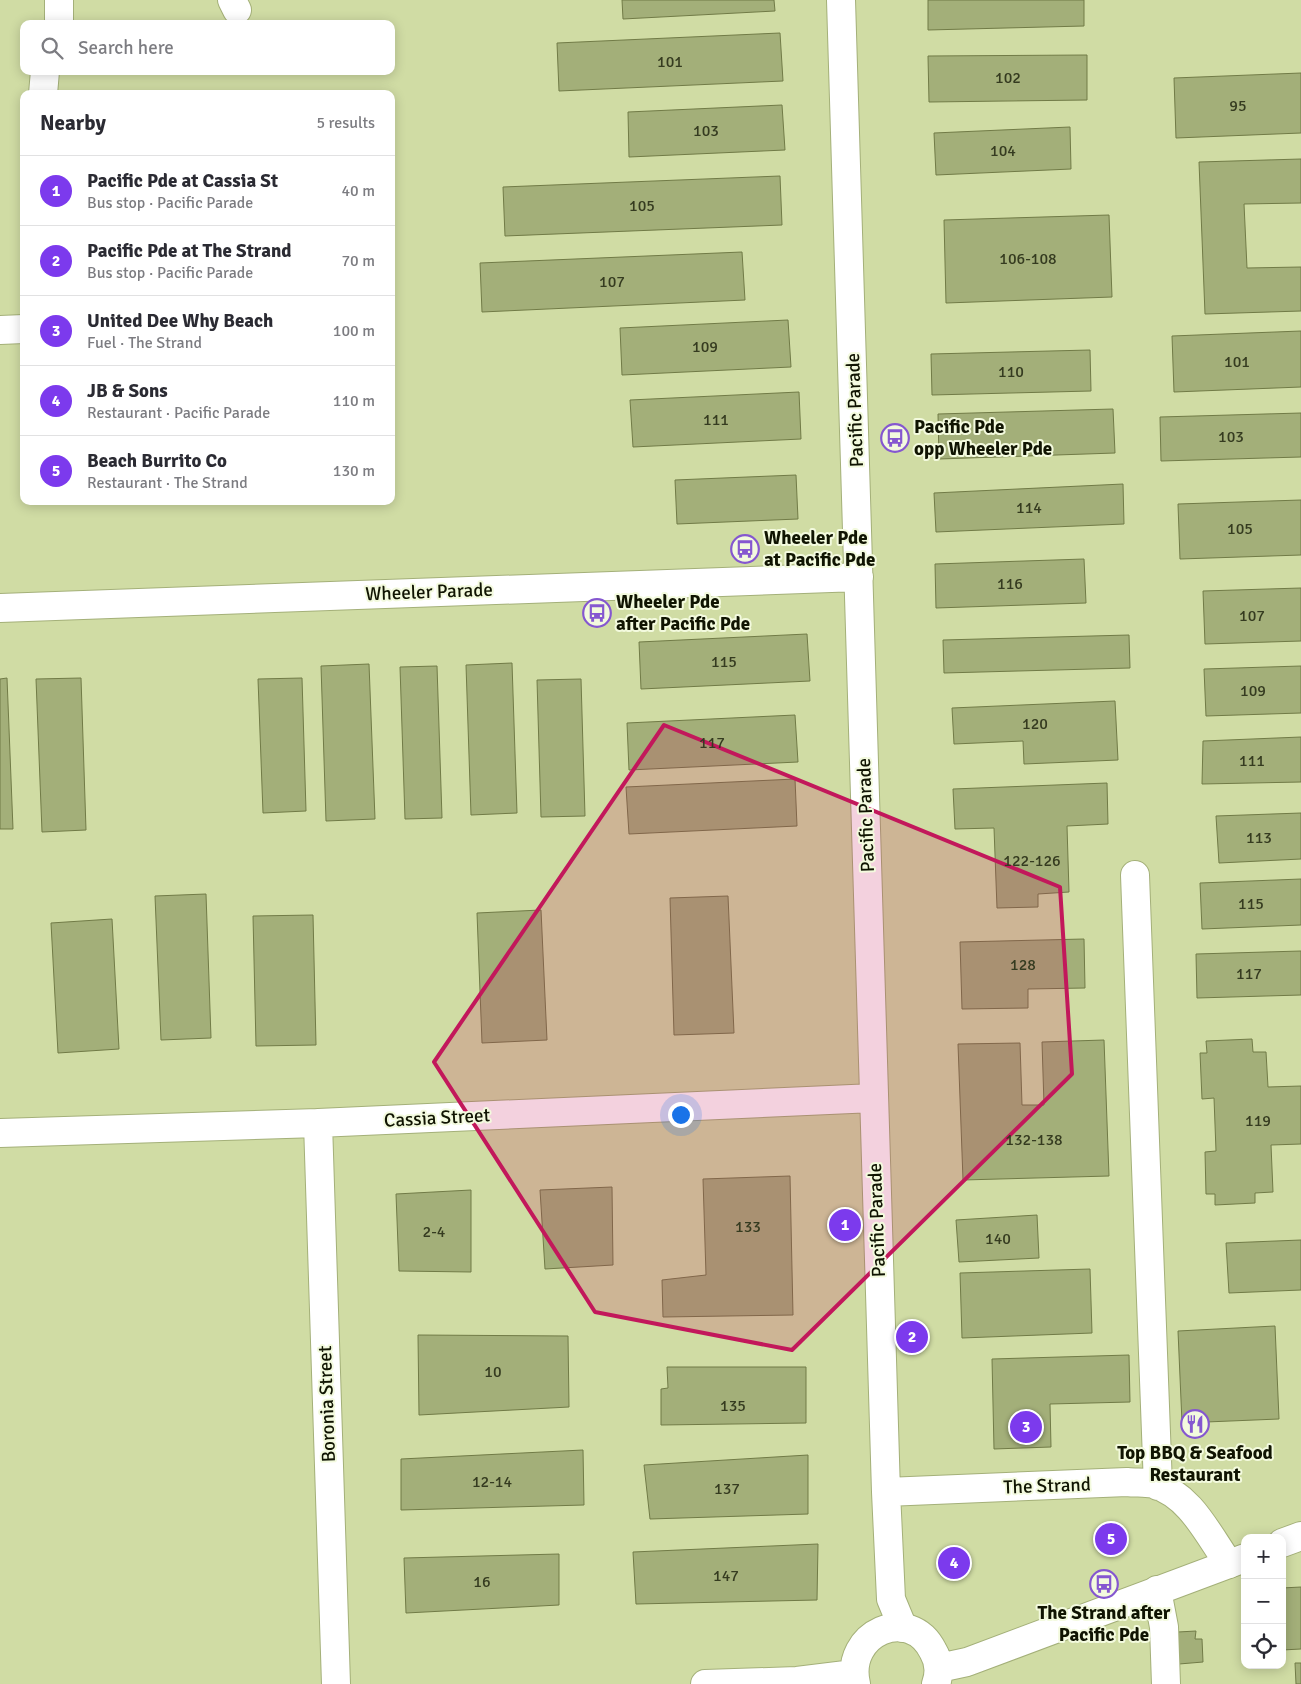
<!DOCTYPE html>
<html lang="en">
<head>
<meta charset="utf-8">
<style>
  :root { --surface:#fff; --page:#f2f2f3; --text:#2b2b33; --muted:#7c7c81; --line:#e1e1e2; --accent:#7c3aed }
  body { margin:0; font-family:Signika,sans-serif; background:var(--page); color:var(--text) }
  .controls { position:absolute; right:15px; bottom:15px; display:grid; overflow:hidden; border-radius:10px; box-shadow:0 2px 12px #0003 }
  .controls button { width:45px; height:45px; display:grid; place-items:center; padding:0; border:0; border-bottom:1px solid var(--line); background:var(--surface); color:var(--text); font:25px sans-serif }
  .you { position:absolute; left:680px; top:1114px; width:18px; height:18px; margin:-12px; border:4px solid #fff; border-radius:50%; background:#1a73e8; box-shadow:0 0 0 8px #1a73e833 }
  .badge { display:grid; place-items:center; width:32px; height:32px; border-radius:50%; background:var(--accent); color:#fff; font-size:16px; font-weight:700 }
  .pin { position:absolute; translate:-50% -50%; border:2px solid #fff; box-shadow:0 1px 5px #0006 }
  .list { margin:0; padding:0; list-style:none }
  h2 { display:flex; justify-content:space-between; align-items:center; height:65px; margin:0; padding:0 20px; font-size:21px }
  h2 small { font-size:16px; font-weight:400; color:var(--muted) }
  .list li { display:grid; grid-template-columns:32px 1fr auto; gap:15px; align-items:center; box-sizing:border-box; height:70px; padding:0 20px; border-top:1px solid var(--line) }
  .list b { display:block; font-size:19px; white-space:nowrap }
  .list p { margin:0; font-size:16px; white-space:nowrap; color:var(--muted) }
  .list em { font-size:16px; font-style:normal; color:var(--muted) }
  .icon { flex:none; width:28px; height:28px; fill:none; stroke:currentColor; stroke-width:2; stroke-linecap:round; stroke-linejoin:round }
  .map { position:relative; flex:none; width:1301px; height:1684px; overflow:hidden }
  .search { position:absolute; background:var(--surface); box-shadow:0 2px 12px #0003; left:20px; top:20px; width:375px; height:55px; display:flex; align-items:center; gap:12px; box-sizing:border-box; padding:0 18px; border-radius:10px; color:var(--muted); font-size:19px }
  .panel { position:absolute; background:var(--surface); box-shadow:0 2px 12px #0003; left:20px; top:90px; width:375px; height:415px; border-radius:10px }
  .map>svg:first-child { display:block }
</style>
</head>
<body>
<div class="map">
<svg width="1301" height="1684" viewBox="0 0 1301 1684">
  <rect width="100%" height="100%" fill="#d0dca4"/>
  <path fill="#a3af79" stroke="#717b47" d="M622,0H774L775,11L623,19Z
    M928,0H1084V26L928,30Z
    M780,33L783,81L559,91L557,43Z
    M1087,55V100L929,102L928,56Z
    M1301,73V133L1176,138L1174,78Z
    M782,105L785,150L629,157L628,112Z
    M1070,127L1071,169L936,175L934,133Z
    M1301,159V203L1244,204L1247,268L1301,267V311L1205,314L1199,162Z
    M780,176L782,225L505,236L503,187Z
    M1109,215L1112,297L946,303L944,220Z
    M742,252L745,300L482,312L480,263Z
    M788,320L791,367L622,375L620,328Z
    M1301,331V387L1174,392L1172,336Z
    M1090,350L1091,391L932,395L931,354Z
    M799,392L801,439L633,447L630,400Z
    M1113,409L1115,453L939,459L938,414Z
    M1301,413V457L1161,461L1160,417Z
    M796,475L798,519L677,524L675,480Z
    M1123,484L1124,524L936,532L934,493Z
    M1301,500V555L1180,559L1178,504Z
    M1084,559L1086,603L936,608L935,564Z
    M1301,588V641L1205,644L1203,591Z
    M807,634L810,681L641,689L639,642Z
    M1129,635L1130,668L944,673L943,640Z
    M512,663L517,813L471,815L466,665Z
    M369,664L375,819L326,821L321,666Z
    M437,666L442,818L405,819L400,667Z
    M1301,666V713L1206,716L1204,669Z
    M7,678L13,829H0V679Z
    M81,678L86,830L42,832L36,679Z
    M302,678L306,811L263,813L258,679Z
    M581,679L585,816L541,817L537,680Z
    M1115,701L1118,760L1024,764L1023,741L954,744L952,708Z
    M795,715L798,762L629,770L627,723Z
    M1301,737V782L1202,784L1203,741Z
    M795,779L797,826L629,834L626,787Z
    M1107,783L1108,824L1067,826L1069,892L1038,894V907L997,908L994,828L955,829L953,789Z
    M1301,813V859L1219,863L1216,816Z
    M1301,879V925L1202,929L1200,883Z
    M206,894L211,1038L161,1040L155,896Z
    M728,896L734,1033L674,1035L670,898Z
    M541,910L547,1040L482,1043L477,913Z
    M313,915L316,1045L256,1046L253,916Z
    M112,919L119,1049L58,1053L51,923Z
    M1084,939L1085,988L1028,989V1008L962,1009L960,942Z
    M1301,951V995L1197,998L1196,954Z
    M1252,1039L1253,1052H1266L1268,1087L1301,1086V1144L1271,1145L1273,1192L1255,1193V1203L1215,1205V1194H1206L1205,1152L1216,1151L1214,1098L1202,1099L1200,1053H1207L1206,1041Z
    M1104,1040L1109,1176L963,1180L958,1044L1020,1043L1022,1105H1044L1042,1042Z
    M790,1176L793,1315L663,1317L662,1280L706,1275L703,1179Z
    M612,1187L613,1265L545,1269L540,1190Z
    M471,1190V1272L399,1271L396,1194Z
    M1037,1215L1039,1258L959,1262L956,1220Z
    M1301,1240V1290L1229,1293L1226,1243Z
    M1090,1269L1092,1333L962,1338L960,1273Z
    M1275,1326L1279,1419L1182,1423L1178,1331Z
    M418,1335L568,1336L569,1407L419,1415Z
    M1129,1355L1130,1402L1050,1404L1051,1447L994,1449L992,1359Z
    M667,1367H806V1423L661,1425V1389L668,1388Z
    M583,1450L584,1505L401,1510V1459Z
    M808,1455V1514L650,1519L644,1465Z
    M818,1544L817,1600L636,1604L633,1552Z
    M559,1554V1605L406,1613L404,1558Z
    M1301,1587V1649L1282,1650V1588Z
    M1196,1631L1195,1639H1202L1203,1662L1179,1664L1178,1632Z
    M1295,1663H1301V1684H1296Z"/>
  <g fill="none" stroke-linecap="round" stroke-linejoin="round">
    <defs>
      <path id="minor" d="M232,0L237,10
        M841,0L886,1492L891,1599L903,1628
        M59,24V0
        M43,94L45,71
        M0,330L24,329
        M0,608L859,577
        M1135,875L1158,1486
        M318,1123L336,1684
        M0,1133L318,1123L874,1098
        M886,1492L1127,1482C1136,1483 1146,1482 1154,1484C1191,1496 1207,1533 1229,1564
        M1157,1590L1164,1627L1166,1684"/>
      <path id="major" d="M1282,1543L1301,1536
        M939,1668L967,1662L1245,1558
        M705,1684L797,1681L854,1674
        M856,1684C844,1633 910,1604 933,1651C939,1661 940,1673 936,1684"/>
    </defs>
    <use href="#minor" stroke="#a4b079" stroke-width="30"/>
    <use href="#major" stroke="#a4b079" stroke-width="30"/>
    <use href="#minor" stroke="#fff" stroke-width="28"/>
    <use href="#major" stroke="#fff" stroke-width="28"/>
  </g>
  <path fill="#c2185b" fill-opacity="0.2" stroke="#c2185b" stroke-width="4" stroke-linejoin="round" d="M664,725L1060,887L1072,1074L792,1350L595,1312L434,1062Z"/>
  <defs>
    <symbol id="bus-ring" viewBox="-11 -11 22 22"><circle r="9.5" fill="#f3fade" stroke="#8557d0" stroke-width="1.5"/><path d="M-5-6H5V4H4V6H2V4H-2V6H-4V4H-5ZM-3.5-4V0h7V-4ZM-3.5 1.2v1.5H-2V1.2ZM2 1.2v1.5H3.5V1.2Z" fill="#8557d0"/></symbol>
    <symbol id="restaurant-ring" viewBox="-11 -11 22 22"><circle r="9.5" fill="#f3fade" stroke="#8557d0" stroke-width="1.5"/><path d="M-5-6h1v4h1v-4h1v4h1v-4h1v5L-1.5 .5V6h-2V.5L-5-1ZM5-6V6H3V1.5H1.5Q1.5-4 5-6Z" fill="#8557d0"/></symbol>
  </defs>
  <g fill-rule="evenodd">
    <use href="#bus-ring" x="879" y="422" width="32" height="32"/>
    <use href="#bus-ring" x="729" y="533" width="32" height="32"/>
    <use href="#bus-ring" x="581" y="597" width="32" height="32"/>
    <use href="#restaurant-ring" x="1179" y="1408" width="32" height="32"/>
    <use href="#bus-ring" x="1088" y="1568" width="32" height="32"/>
  </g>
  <g text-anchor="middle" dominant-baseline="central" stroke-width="4" stroke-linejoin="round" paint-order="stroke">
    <g font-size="16" fill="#353b20">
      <text x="670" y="62">101</text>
      <text x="1008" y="78">102</text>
      <text x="1238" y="106">95</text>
      <text x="706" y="131">103</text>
      <text x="1003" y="151">104</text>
      <text x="642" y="206">105</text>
      <text x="1028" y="259">106-108</text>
      <text x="612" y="282">107</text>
      <text x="705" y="347">109</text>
      <text x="1237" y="362">101</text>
      <text x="1011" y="372">110</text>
      <text x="716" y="420">111</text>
      <text x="1231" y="437">103</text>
      <text x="1029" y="508">114</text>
      <text x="1240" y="529">105</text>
      <text x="1010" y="584">116</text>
      <text x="1252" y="616">107</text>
      <text x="724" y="662">115</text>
      <text x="1253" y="691">109</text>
      <text x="1035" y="724">120</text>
      <text x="712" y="743">117</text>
      <text x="1252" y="761">111</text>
      <text x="1259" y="838">113</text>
      <text x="1032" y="861">122-126</text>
      <text x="1251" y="904">115</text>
      <text x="1023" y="965">128</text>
      <text x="1249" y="974">117</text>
      <text x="1258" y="1121">119</text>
      <text x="1034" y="1140">132-138</text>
      <text x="748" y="1227">133</text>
      <text x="434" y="1232">2-4</text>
      <text x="998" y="1239">140</text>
      <text x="493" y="1372">10</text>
      <text x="733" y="1406">135</text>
      <text x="492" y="1482">12-14</text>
      <text x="727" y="1489">137</text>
      <text x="726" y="1576">147</text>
      <text x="482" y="1582">16</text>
    </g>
    <g font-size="19" fill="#101402" stroke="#f3fade">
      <text transform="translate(855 410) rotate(-92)">Pacific Parade</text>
      <text transform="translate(429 592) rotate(-2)">Wheeler Parade</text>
      <text transform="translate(866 815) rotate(-92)">Pacific Parade</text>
      <text transform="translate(437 1118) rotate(-3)">Cassia Street</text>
      <text transform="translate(877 1220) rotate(-92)">Pacific Parade</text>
      <text transform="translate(327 1404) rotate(-92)">Boronia Street</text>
      <text transform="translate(1047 1486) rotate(-2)">The Strand</text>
    </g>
    <g font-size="19" font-weight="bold" fill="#101402" stroke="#f3fade" text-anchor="start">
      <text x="914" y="427">Pacific Pde<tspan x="914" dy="22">opp Wheeler Pde</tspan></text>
      <text x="764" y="538">Wheeler Pde<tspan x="764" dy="22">at Pacific Pde</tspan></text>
      <text x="616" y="602">Wheeler Pde<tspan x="616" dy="22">after Pacific Pde</tspan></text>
      <text x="1195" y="1453" text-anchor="middle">Top BBQ &amp; Seafood<tspan x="1195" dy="22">Restaurant</tspan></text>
      <text x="1104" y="1613" text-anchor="middle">The Strand after<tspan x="1104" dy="22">Pacific Pde</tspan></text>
    </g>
  </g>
</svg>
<div class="controls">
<button>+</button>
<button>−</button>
<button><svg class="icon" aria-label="locate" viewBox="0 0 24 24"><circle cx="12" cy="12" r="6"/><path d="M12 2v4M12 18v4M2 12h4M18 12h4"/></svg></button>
</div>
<div class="you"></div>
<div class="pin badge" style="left:845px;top:1225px">1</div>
<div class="pin badge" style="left:912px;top:1337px">2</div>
<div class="pin badge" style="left:1026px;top:1427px">3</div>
<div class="pin badge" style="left:954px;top:1563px">4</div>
<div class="pin badge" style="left:1111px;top:1539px">5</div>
<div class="search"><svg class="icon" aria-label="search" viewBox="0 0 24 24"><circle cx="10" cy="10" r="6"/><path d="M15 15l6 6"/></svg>Search here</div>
<section class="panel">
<h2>Nearby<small>5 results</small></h2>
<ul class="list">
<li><span class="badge">1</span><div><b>Pacific Pde at Cassia St</b><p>Bus stop · Pacific Parade</p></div><em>40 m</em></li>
<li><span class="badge">2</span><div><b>Pacific Pde at The Strand</b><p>Bus stop · Pacific Parade</p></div><em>70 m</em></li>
<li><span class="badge">3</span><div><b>United Dee Why Beach</b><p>Fuel · The Strand</p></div><em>100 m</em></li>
<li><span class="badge">4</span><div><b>JB &amp; Sons</b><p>Restaurant · Pacific Parade</p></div><em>110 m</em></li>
<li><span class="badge">5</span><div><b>Beach Burrito Co</b><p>Restaurant · The Strand</p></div><em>130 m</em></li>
</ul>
</section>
</div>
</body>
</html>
